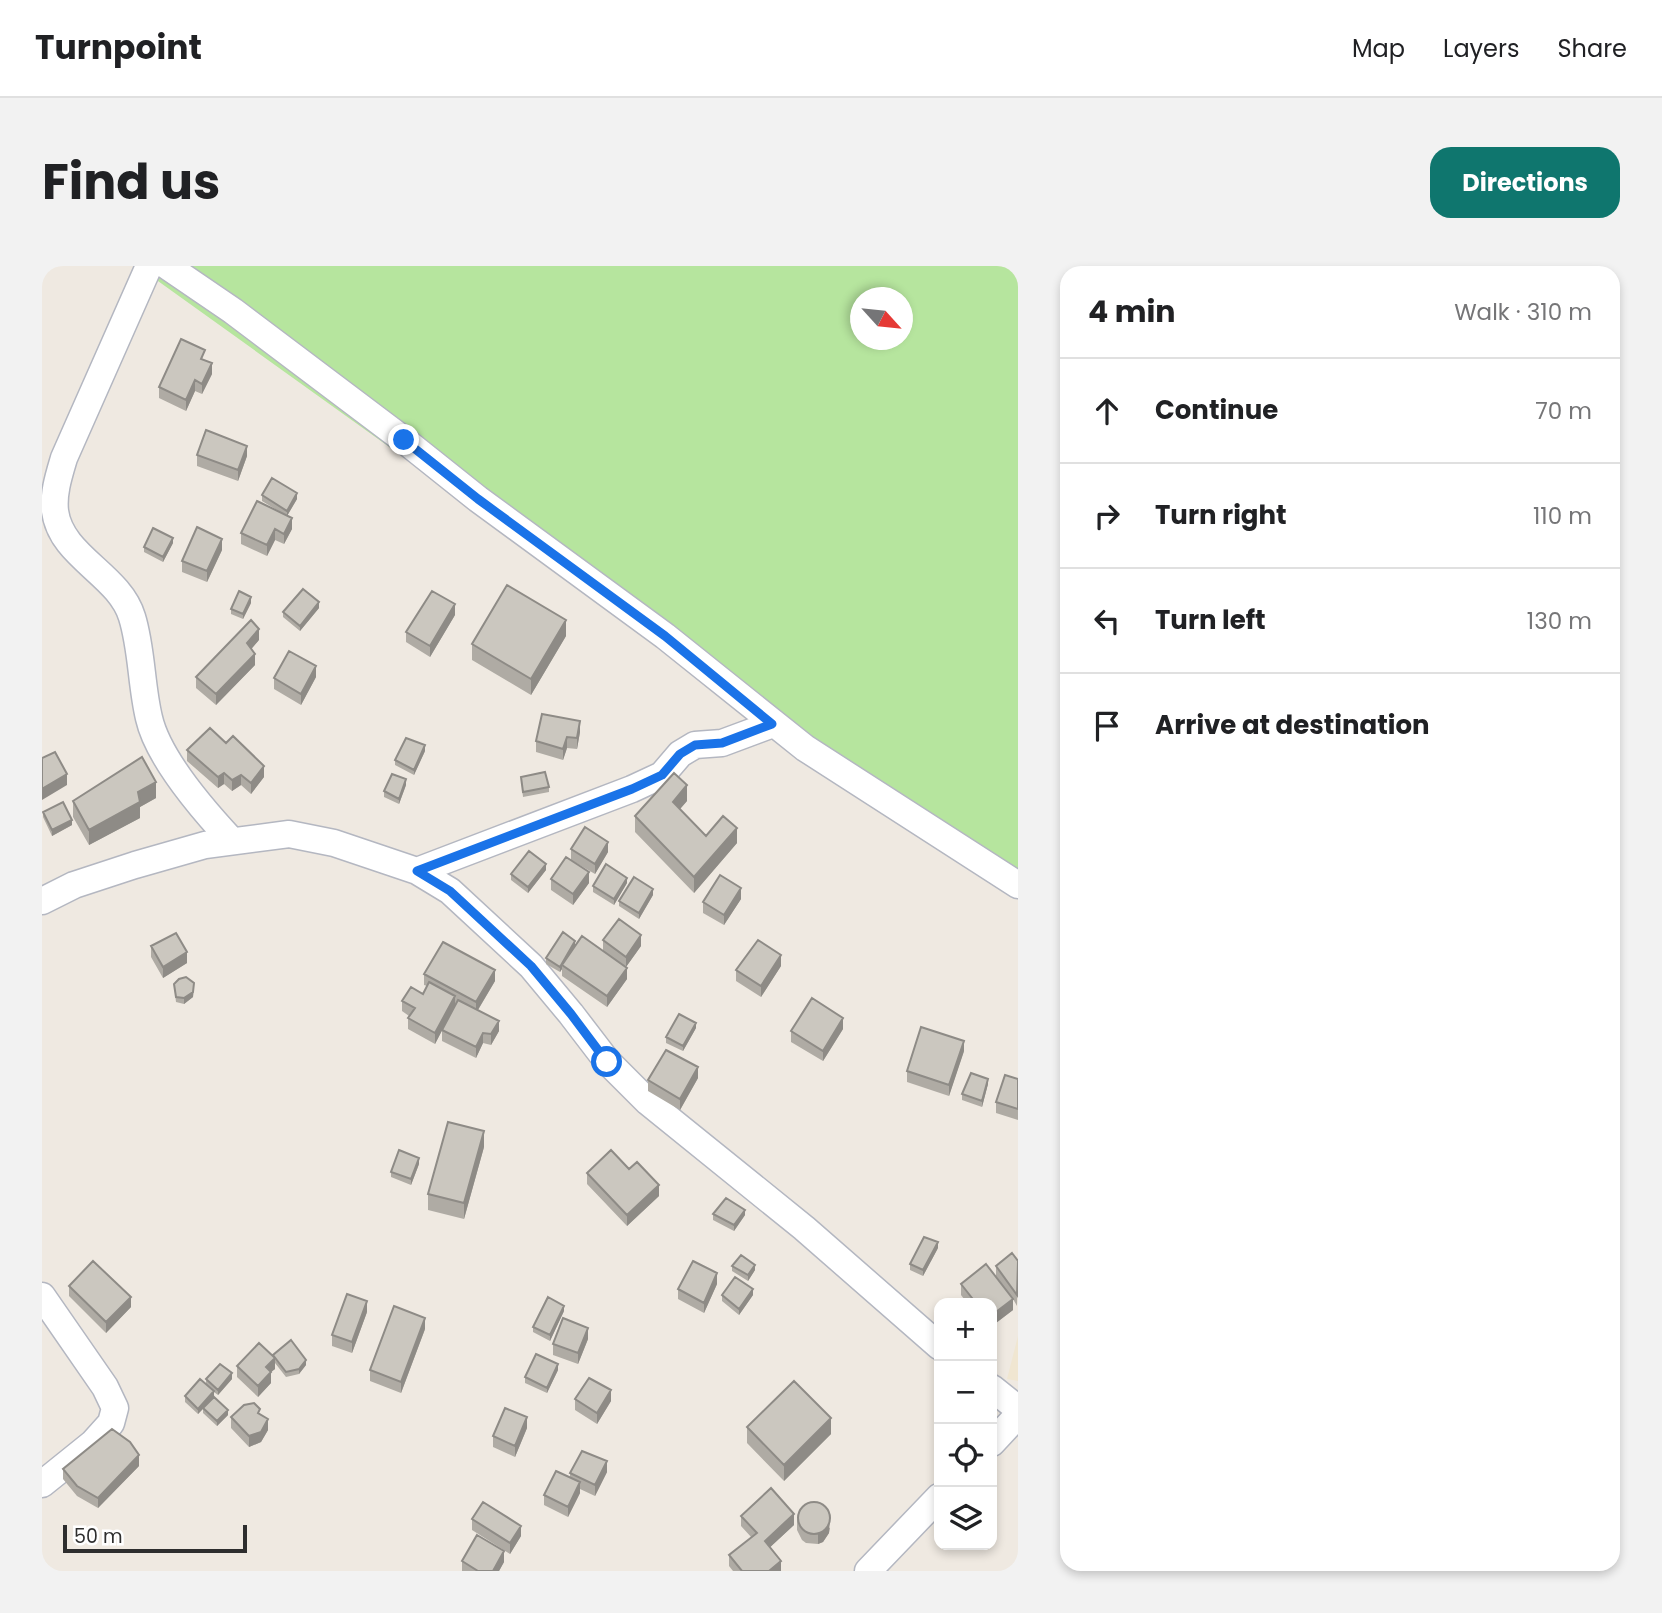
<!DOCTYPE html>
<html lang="en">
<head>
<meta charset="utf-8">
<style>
  :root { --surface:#fff; --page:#f2f2f2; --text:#202124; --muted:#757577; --line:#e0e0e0; --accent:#0f766e }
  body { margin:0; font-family:Poppins,sans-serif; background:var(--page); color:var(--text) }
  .controls { position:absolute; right:21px; bottom:21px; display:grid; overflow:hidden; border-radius:14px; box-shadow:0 4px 10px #0003 }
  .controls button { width:63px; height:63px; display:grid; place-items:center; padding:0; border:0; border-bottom:2px solid var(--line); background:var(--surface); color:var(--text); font:35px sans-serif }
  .compass { position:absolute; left:808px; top:21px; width:63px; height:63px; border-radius:50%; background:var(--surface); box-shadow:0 4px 10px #0003; rotate:117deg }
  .scale { position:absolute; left:21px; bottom:18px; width:184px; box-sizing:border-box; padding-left:7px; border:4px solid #2e2e2e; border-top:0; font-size:19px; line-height:24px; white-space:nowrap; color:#2e2e2e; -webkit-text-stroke:5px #fff; paint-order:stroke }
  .stop { position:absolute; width:21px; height:21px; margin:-16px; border:5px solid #1a73e8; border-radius:50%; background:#fff }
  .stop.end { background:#1a73e8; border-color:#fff; box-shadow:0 2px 7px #0008 }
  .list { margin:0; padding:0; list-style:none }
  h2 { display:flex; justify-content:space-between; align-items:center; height:91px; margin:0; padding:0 28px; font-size:30px }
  h2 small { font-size:23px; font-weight:400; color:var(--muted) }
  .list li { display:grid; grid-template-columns:46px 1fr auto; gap:21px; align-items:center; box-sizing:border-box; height:105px; padding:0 28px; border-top:2px solid var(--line) }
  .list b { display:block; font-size:26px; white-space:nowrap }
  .list em { font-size:23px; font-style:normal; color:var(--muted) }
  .icon { flex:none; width:38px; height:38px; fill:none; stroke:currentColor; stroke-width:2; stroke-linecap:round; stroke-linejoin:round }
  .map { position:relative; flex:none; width:976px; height:1305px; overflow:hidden; border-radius:21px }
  header { display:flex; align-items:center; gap:42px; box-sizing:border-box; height:98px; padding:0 35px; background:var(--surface); border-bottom:2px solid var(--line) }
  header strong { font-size:33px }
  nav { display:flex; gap:38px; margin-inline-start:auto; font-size:24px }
  .intro { display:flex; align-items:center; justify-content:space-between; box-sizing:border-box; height:168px; padding:0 42px }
  h1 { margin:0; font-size:49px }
  .button { padding:18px 32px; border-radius:21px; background:var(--accent); color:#fff; font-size:24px; font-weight:700 }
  main { display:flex; gap:42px; padding:0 42px }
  aside { flex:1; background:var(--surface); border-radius:21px; box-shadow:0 4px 10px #0003 }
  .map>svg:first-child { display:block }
</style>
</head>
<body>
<header>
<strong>Turnpoint</strong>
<nav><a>Map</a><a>Layers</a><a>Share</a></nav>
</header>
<div class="intro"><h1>Find us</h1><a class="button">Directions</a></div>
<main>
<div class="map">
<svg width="976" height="1305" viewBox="0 0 976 1305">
  <rect width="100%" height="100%" fill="#efe9e1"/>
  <path fill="#f0e6d1" d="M976,1070V1115L965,1113Z"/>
  <path fill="#b6e59e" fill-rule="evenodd" d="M95,0H976V625L417,231ZM818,32H860V74H818Z"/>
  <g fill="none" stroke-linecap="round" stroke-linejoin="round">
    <defs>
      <path id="minor" d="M107,0L22,192C17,209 11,227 13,245C19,291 77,308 90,351C100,383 99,419 107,452C116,492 162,545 190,575
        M125,0L191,45L362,174L436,233L623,370L763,482L976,619
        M375,605L590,523L620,509L638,488L653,479L680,477L731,458
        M0,635L32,619L93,599L163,579L247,568L292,577L375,605L408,625L489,700L529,748L565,795L606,836L762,962L897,1080
        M0,1030L63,1121L73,1142L69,1157L51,1177L0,1218
        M950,1122L976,1143
        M950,1177L976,1149
        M826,1305L897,1231"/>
    </defs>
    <use href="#minor" stroke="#b4b7c1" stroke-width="29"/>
    <use href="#minor" stroke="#fff" stroke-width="26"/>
  </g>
  <path fill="#afaba4" d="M163,95L170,108L160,128L153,125L144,145L117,132V121Z
    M155,189L205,190L196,215L155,200Z
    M220,229L255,233L245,250L250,263L242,278L233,274L225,290L199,278V267L243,249L220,235Z
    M131,277L121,296L102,286V281Z
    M180,284L165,316L140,306V295Z
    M209,337L201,353L189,348V343Z
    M277,342L258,365L241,351V346Z
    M413,349L388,391L364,376V366Z
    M524,370L489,429L430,394V378Z
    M217,374L209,383L213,399L174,439L154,422V411Z
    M274,411L259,439L232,423V412Z
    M538,466L535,483L525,482L521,494L494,486V475Z
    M145,484L222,511L209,528L199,519L190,525L182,518L176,522L145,495Z
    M383,485L372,509L353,499V494Z
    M479,511L507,521V526L481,531Z
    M364,519L357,538L342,531V525Z
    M114,532L98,541V552L47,579L31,551V535Z
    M645,535L638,543L664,570L695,577L652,627L593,566V550Z
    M1,546L30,559L10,570L1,551Z
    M529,583L566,586L553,608L529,594Z
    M504,604L486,627L469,614V608Z
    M509,613L547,617L531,639L509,624Z
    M585,617L572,639L551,626V620Z
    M611,629L597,653L577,640V635Z
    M699,633L682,659L661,647V636Z
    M561,674L599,680L584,701L585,713L565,741L520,710V703L518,706L504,698V692L533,680L561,685Z
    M109,680L145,697L121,712L109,691Z
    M739,700L719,731L694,715V704Z
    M382,708L453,715L436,744L457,765L449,779L441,777L434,792L400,775V764L393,778L366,763V752L367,750L360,745V735L381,728L385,720L382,719Z
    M132,718L151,731L142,738L134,736Z
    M654,762L641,785L624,777V771Z
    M801,763L781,795L749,776V765Z
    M922,785L907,830L865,816V805Z
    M656,812L638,844L606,825V814Z
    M976,813V854L954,847V836Z
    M946,818L940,841L920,834V828Z
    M442,881L422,953L386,944V928Z
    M377,898L369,919L349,911V906Z
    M587,903L617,930L585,960L545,918V907Z
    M671,948L703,949L692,965L671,954Z
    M896,982L881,1010L868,1004V998Z
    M976,995L975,1040L971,1033V1044L950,1060V1037H925L919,1029V1018L967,1028L954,1010V1000Z
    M690,1000L713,1004L706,1015L690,1005Z
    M675,1018L662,1047L636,1033V1023Z
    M27,1020L89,1041L64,1067L27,1030Z
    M680,1029H711L697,1049L680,1035Z
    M522,1045L508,1075L491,1066V1061Z
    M325,1046L310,1087L290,1080V1069Z
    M383,1063L359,1127L328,1115V1104Z
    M546,1073L536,1098L511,1089V1078Z
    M231,1089L264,1099L257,1108L244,1111L233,1097V1103L229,1106V1117L216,1131L195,1111V1100L231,1090Z
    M516,1104L505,1127L483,1117V1111Z
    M164,1113H190L176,1129L172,1126V1131L186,1149L175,1160L161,1147V1143L156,1148L143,1136V1130L164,1118Z
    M533,1133L569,1135L555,1158L533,1144Z
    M218,1149L226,1164L219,1176L207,1181L189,1162V1151Z
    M705,1161L789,1168L742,1215L705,1177Z
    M485,1162L473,1191L451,1181V1170Z
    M97,1200L56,1242L35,1230L21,1213V1203Z
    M565,1206L553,1230L538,1223V1227L526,1251L502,1239V1229L528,1211V1207Z
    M699,1250L752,1259L728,1281L739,1305H691L687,1300V1289L710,1272L699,1260Z
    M430,1253L479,1270L468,1288L430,1264Z
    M755,1253L788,1262L787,1267L781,1276L776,1278L764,1277L760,1274L755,1264Z
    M420,1295L462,1296L457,1305H420Z"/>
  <path fill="#8e8b86" d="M170,97V108L160,128V118Z
    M153,114V125L144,145V134Z
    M205,180V190L196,215V204Z
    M255,227V233L245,250V245Z
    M250,252V263L242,278V268Z
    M233,263V274L225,290V279Z
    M131,272V277L121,296V291Z
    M180,273V284L165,316V305Z
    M209,331V337L201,353V348Z
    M277,336V342L258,365V360Z
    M413,338V349L388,391V380Z
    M524,354V370L489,429V413Z
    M217,363V374L205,388V377Z
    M213,388V399L174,439V428Z
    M274,400V411L259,439V428Z
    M538,455V466L535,483V472Z
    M525,471V482L521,494V483Z
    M383,479V485L372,509V504Z
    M222,500V511L209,528V517Z
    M182,507V518L176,522V511Z
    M25,508V519L0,534V523Z
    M199,509V519L190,525V514Z
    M364,513V519L357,538V533Z
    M114,516V532L98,541V552L47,579V564L96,526Z
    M645,519V535L631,551V536Z
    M30,554V559L10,570V564Z
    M695,562V577L652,627V611Z
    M566,576V586L553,608V598Z
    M504,598V604L486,627V621Z
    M547,606V617L531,639V628Z
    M585,612V617L572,639V633Z
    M699,622V633L682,659V649Z
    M611,623V629L597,653V647Z
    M599,669V680L584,701V691Z
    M533,675V680L520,699V703L518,706V701Z
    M145,686V697L121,712V701Z
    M739,689V700L719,731V720Z
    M585,702V713L565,741V730Z
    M453,704V715L434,747V736Z
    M152,723L151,731L142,738V732Z
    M413,730V740L393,778V767Z
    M801,752V763L781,795V785Z
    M457,755V765L449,779V768Z
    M654,757V762L641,785V780Z
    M441,767V777L434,792V781Z
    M922,775V785L907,830V819Z
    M656,801V812L638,844V833Z
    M946,813V818L940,841V835Z
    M442,865V881L422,953V937Z
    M377,892V898L369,919V913Z
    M617,919V930L585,960V949Z
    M703,944V949L692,965V959Z
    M896,976V982L881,1010V1004Z
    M713,999V1004L706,1015V1009Z
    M675,1007V1018L662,1047V1037Z
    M711,1023V1029L697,1049V1043Z
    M89,1031V1041L64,1067V1056Z
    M971,1033V1044L950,1060V1049Z
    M325,1035V1046L310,1087V1076Z
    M522,1040V1045L508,1075V1069Z
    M383,1052V1063L359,1127V1116Z
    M546,1062V1073L536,1098V1087Z
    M233,1092V1103L229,1106V1117L216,1131V1120L224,1101Z
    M264,1094V1099L257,1108V1103Z
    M516,1098V1104L505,1127V1122Z
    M190,1107V1113L176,1129V1124Z
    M569,1124V1135L555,1158V1147Z
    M172,1125V1131L156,1148V1143Z
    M186,1144V1149L175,1160V1155Z
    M485,1151V1162L473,1191V1180Z
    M789,1152V1168L742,1215V1199Z
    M226,1153V1164L219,1176L207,1181V1170Z
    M97,1189V1200L56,1242V1232Z
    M565,1195V1206L553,1230V1219Z
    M538,1216V1227L526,1251V1241Z
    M752,1248V1259L723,1286V1275Z
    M788,1252L787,1267L781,1276L776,1278V1268Z
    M479,1260V1270L468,1288V1277Z
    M908,1279H915L908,1284Z
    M462,1285V1296L457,1305H451Z
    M739,1295V1305H727Z"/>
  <path fill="#cbc7bf" stroke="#8e8b86" stroke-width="2" d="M139,73L163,84L159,93L170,97L160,118L153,114L144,134L117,121Z
    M164,164L205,180L196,204L155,189Z
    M230,212L255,227L245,245L220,229Z
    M215,235L250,252L242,268L233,263L225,279L199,267Z
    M155,261L180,273L165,305L140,295Z
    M111,262L131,272L121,291L102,281Z
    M465,319L524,354L489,413L430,378Z
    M261,323L277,336L258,360L241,346Z
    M197,325L209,331L201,348L189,343Z
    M390,325L413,338L388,380L364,366Z
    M209,354L217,363L205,377L213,388L174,428L154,411Z
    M247,385L274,400L259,428L232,412Z
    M500,448L538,455L535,472L525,471L521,483L494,475Z
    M168,462L184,477L191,470L222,500L209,517L199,509L190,514L182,507L176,511L145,484Z
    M364,472L383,479L372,504L353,494Z
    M13,486L25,508L0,523V492Z
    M100,491L114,516L96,526L98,536L47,564L31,535Z
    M503,506L507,521L481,526L479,511Z
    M632,507L645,519L631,536L664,570L681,550L695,562L652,611L593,550Z
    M350,508L364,513L357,533L342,525Z
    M21,536L30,554L10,564L1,546Z
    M543,561L566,576L553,598L529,583Z
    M487,585L504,598L486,621L469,608Z
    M524,591L547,606L531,628L509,613Z
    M564,598L585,612L572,633L551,620Z
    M678,609L699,622L682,649L661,636Z
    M592,611L611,623L597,647L577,635Z
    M577,653L599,669L584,691L561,674Z
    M521,666L533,675L518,701L504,692Z
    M134,667L145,686L121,701L109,680Z
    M540,670L585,702L565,730L520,699Z
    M716,674L739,689L719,720L694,704Z
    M401,676L453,704L434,736L382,708Z
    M144,711L152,717L151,726L142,732L134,731L132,718L137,713Z
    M387,716L413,730L393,767L366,752L373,742L360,735L369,721L381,728Z
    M770,732L801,752L781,785L749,765Z
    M416,734L457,755L449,768L441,767L434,781L400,764Z
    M637,748L654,757L641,780L624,771Z
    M879,761L922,775L907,819L865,805Z
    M624,784L656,801L638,833L606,814Z
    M929,807L946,813L940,835L920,828Z
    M963,809L976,813V843L954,836Z
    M406,856L442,865L422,937L386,928Z
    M357,884L377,892L369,913L349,906Z
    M569,884L587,903L595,896L617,919L585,949L545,907Z
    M684,932L703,944L692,959L671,948Z
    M882,971L896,976L881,1004L868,998Z
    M970,987L976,995L975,1029L954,1000Z
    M699,989L713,999L706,1009L690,1000Z
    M51,995L89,1031L64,1056L27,1020Z
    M651,995L675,1007L662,1037L636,1023Z
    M944,998L971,1033L950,1049V1037H934L919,1018Z
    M693,1011L711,1023L697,1043L680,1029Z
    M305,1028L325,1035L310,1076L290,1069Z
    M506,1031L522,1040L508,1069L491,1061Z
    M352,1040L383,1052L359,1116L328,1104Z
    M521,1052L546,1062L536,1087L511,1078Z
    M249,1074L264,1094L257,1103L244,1106L231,1089Z
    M217,1077L233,1092L224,1101L229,1106L216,1120L195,1100Z
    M494,1088L516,1098L505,1122L483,1111Z
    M178,1098L190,1107L176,1124L164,1113Z
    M547,1112L569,1124L555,1147L533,1133Z
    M158,1113L172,1125L156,1143L143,1130Z
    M752,1115L789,1152L742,1199L705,1161Z
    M172,1131L186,1144L175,1155L161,1142Z
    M212,1137L218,1143L216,1147L226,1153L219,1166L207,1170L189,1151L202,1139Z
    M463,1142L485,1151L473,1180L451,1170Z
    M70,1163L88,1176L97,1189L56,1232L35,1220L21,1203Z
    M540,1185L565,1195L553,1219L528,1207Z
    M514,1205L538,1216L526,1241L502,1229Z
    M729,1222L752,1248L723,1275L739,1295L727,1305H700L687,1289L715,1267L699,1250Z
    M756 1252a16 16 0 1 1 32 0a16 16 0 1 1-32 0Z
    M441,1236L479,1260L468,1277L430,1253Z
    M435,1269L462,1285L451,1305H436L420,1295Z"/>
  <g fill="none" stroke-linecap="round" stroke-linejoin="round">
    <path stroke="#1a73e8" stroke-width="9" d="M362,174L436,233L623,370L730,458L680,477L653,479L638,488L620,509L590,523L375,605L408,625L489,700L529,748L565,796"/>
  </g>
</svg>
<div class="controls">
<button>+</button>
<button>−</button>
<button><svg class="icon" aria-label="locate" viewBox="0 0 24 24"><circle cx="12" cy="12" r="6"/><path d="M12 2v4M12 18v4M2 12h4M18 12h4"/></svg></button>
<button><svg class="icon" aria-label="layers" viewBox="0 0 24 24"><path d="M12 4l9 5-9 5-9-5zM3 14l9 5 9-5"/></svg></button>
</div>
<svg class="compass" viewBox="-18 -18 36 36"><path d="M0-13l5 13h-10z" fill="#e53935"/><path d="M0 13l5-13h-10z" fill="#757577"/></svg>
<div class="scale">50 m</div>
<div class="stop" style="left:565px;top:796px"></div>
<div class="stop end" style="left:362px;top:174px"></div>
</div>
<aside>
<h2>4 min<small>Walk · 310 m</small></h2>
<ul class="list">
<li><svg class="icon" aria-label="ahead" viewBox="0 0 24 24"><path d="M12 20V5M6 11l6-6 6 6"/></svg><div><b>Continue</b></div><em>70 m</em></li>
<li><svg class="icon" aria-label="right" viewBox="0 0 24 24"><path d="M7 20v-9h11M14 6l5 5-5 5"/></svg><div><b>Turn right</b></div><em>110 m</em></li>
<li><svg class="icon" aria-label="left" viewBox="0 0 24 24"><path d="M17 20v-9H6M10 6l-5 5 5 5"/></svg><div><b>Turn left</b></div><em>130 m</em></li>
<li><svg class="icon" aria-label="arrive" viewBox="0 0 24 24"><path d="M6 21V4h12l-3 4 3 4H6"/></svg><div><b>Arrive at destination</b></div></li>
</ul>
</aside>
</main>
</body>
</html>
